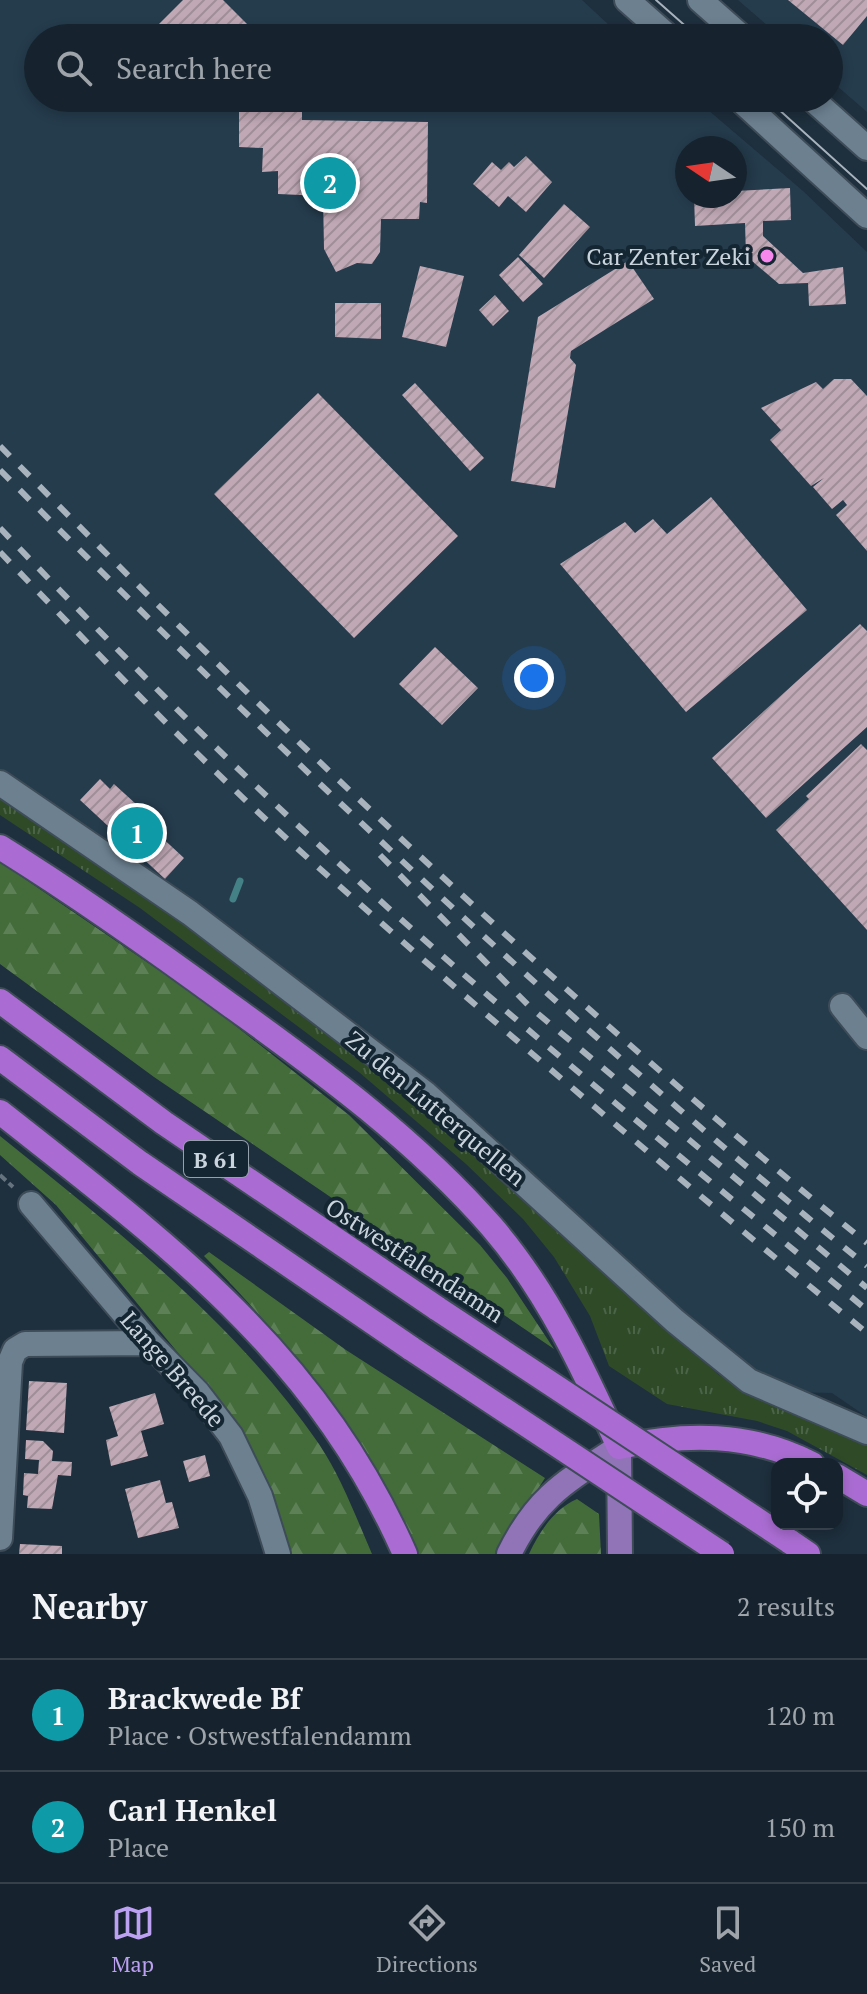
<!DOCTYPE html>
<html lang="en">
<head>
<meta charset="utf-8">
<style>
  :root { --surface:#16232e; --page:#1f2b36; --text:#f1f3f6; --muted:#9ea4aa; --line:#35404a; --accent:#bca0f2 }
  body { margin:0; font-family:"PT Serif",serif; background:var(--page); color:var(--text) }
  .controls { position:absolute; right:24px; bottom:24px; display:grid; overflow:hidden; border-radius:16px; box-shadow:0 4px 12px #0003 }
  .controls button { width:72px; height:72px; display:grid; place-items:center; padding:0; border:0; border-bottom:2px solid var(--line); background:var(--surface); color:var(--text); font:40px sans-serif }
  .compass { position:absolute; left:675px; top:136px; width:72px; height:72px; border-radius:50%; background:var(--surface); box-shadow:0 4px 12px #0003; rotate:283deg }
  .you { position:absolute; left:534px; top:678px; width:28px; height:28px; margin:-20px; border:6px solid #fff; border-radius:50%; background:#1a73e8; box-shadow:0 0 0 12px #1a73e833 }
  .badge { display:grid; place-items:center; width:52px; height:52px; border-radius:50%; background:var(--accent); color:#fff; font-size:26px; font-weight:700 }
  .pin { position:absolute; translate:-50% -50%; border:4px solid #fff; box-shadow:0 2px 8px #0006 }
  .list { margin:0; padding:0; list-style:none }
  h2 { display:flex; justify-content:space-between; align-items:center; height:104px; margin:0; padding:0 32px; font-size:34px }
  h2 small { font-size:26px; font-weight:400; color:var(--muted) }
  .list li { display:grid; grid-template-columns:52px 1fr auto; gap:24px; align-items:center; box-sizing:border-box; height:112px; padding:0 32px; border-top:2px solid var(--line) }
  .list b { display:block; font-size:30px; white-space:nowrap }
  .list p { margin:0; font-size:26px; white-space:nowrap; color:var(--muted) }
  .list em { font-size:26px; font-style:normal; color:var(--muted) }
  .icon { flex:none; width:44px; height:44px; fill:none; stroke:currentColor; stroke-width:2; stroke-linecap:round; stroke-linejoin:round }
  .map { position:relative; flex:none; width:867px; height:1554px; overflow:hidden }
  .search { position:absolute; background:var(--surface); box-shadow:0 4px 12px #0003; left:24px; right:24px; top:24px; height:88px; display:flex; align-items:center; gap:20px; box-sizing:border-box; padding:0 28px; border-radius:44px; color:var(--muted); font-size:30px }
  .sheet { height:328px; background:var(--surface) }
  nav { display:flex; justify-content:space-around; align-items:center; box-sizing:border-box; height:112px; border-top:2px solid var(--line); background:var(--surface); font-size:22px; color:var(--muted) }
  nav a { display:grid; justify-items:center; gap:4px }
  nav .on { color:var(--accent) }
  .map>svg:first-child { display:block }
</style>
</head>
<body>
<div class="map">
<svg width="867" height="1554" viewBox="0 0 867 1554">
  <defs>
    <pattern id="grass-tufts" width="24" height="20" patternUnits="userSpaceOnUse" patternTransform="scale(2)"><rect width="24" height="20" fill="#2e4a27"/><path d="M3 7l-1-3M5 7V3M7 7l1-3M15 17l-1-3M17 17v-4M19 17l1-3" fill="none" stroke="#4b6346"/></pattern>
    <pattern id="forest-firs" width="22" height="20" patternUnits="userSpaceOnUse" patternTransform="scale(2)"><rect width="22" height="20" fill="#436c3a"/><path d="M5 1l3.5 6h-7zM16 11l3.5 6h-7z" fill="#5d8056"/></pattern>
    <pattern id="building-hatch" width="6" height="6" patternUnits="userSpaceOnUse" patternTransform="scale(2)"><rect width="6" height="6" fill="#c0a8b5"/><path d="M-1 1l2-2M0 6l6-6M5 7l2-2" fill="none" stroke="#9f8e98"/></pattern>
  </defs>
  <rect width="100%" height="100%" fill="#1e2f3d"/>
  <path fill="#253c4d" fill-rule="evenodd" d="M0,0H582L623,38H38V98H694L803,191L867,252V1417L832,1393L790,1392L724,1352L506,1152L0,793ZM687,148H735V196H687Z
    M738,0H867V112L829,79V38H782Z"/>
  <path fill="url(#grass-tufts)" d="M0,793C144,890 285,992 418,1104C521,1191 618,1285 719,1375C764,1405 818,1420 867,1443V1475L787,1431L757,1421L667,1404L609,1366L590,1316L554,1257L523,1219L466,1164L360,1073L140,908L0,815Z"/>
  <path fill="url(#forest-firs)" d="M0,862L204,1001L349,1115L480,1245L507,1278L554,1349L154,1077L0,964Z
    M0,1136C114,1228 235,1322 319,1444C341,1477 356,1517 372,1554H290L269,1484L240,1428L56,1205L0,1155Z
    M209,1252L346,1350L545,1478L496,1554H417C361,1437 295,1348 204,1256Z
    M577,1499L599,1514L601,1554H529C539,1532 554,1509 577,1499Z"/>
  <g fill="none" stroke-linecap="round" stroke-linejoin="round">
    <path stroke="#448187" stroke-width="7" d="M233,899L240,881"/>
  </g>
  <path fill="url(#building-hatch)" d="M183,0H223L257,34L253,38H158L152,31Z
    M788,0H867V16L843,45Z
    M239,98H302V120L428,122L427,203L420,202L419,219H381L380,252L372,264L357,263L336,272L324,249L323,196L278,194V171L262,172L263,148L239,147Z
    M526,156L552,182L526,212L508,196L499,207L473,184L492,162L501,170L509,162L514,167Z
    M790,188L791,220L763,221V236L803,273L843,267L846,304L809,306L808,283L779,284L746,256L745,223L695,226L694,196H735V191Z
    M564,204L590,227L544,278L519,255Z
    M518,257L543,284L523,302L499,275Z
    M628,261L654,299L571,351L570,358L576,365L555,488L511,481L538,317Z
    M420,266L464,276L446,347L402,337Z
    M495,295L509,311L493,326L479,310Z
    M335,303H381V339L335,337Z
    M834,379H851L867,396V551L836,515L847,505L843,500L832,509L813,487L824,478L811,486L770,440L781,430L761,408L816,382L823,389Z
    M415,383L484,458L470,471L402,395Z
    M318,393L458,536L354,638L214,494Z
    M711,497L807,610L686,712L560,564L625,522L635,533L653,519L667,534Z
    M860,624L867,631V727L766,818L712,758Z
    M435,647L478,688L442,725L399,684Z
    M861,744L867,750V930L776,830L809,799L806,796Z
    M100,779L110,789L114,784L136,804L131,809L184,858L165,879L80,800Z
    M29,1381L67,1383L64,1433L26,1430Z
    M155,1393L164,1424L141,1431L148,1456L111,1466L106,1440L118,1436L109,1407Z
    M26,1440L43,1441L53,1451L52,1461L72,1462L71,1476L58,1475L52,1509L27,1508L28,1496L23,1495L24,1473L38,1474L39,1460L25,1459Z
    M205,1455L210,1476L189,1482L183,1461Z
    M160,1480L166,1503L172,1502L179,1528L138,1538L125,1489Z
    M20,1544L62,1546V1554H19Z"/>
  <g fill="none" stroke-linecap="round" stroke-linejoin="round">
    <defs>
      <path id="minor" d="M627,0L670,38
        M700,0L743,38
        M738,98L867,216
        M811,98L867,148
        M0,783L190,913L426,1094L675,1321L749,1381L867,1432
        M842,1006L867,1037
        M31,1204L149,1343L198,1393L231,1436L260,1496L278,1554
        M0,1538L10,1362L15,1350L25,1344L149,1343"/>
      <path id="major" d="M619,1447L620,1554
        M509,1554C538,1495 567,1481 619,1447"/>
      <path id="highway" d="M0,847C79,896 155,950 230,1005C322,1071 417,1141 492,1227C548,1292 584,1370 619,1447C686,1433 749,1432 812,1464
        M0,1001L164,1123L438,1309
        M0,1058L140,1163L412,1349
        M0,1112C167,1244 316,1352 405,1554
        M837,1476L867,1494
        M789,1541L808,1554"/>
    </defs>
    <use href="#minor" stroke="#3e4c58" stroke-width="28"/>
    <use href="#major" stroke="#3e4c58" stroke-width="28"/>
    <use href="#highway" stroke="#3e4c58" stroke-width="28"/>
    <path stroke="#65737f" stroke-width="4" stroke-dasharray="8 4" stroke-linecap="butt" d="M0,1175L13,1187"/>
    <use href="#minor" stroke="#6c8090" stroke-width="24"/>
    <use href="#major" stroke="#9174b8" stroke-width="24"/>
    <use href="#highway" stroke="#aa6cd2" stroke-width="24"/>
    <path stroke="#a8b3bd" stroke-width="2" d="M656,0L699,38
      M766,98L867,189"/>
    <path stroke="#a8b3bd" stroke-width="6" stroke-dasharray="14 14" stroke-linecap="butt" d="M0,446C274,726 561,998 867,1243
      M0,470C276,749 562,1019 867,1266
      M0,528C103,636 208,743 318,844C494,1007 682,1158 867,1310
      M0,552C100,656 201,762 309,859C491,1021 678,1179 867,1333
      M380,855L531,1008L867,1288"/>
    <defs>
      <path id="highway-bridge" d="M438,1309L789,1541
        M412,1349L722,1554"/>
    </defs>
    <use href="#highway-bridge" stroke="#3e4c58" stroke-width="28" stroke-linecap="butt"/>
    <use href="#highway-bridge" stroke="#aa6cd2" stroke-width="24"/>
  </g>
  <circle fill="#f688ed" stroke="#152633" stroke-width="3" cx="767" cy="256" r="8"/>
  <g text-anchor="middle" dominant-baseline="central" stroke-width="8" stroke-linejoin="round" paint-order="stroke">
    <rect fill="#152633" stroke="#94a0aa" stroke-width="2" x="184" y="1141" width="64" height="36" rx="6"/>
    <g font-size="22" font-weight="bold" fill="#cad4dd">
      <text x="216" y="1159">B 61</text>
    </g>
    <g font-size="24" fill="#cad4dd" stroke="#152633" text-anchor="end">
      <text x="751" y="256">Car Zenter Zeki</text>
    </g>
    <g font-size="24" fill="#cad4dd" stroke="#152633">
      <text transform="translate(436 1108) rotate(40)">Zu den Lutterquellen</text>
      <text transform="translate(415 1260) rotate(33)">Ostwestfalendamm</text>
      <text transform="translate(173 1369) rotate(49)">Lange Breede</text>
    </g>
  </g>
</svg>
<div class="controls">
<button><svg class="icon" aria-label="locate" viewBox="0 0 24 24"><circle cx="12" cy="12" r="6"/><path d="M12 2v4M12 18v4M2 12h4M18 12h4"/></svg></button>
</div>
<svg class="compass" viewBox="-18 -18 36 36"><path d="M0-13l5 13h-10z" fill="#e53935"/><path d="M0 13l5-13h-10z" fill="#9ea4aa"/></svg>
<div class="you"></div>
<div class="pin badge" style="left:137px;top:833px;background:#0f9aa8">1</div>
<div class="pin badge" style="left:330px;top:183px;background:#0f9aa8">2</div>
<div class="search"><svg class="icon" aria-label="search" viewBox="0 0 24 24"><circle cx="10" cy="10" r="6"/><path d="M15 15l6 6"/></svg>Search here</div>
</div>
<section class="sheet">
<h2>Nearby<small>2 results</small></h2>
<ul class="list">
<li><span class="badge" style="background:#0f9aa8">1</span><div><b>Brackwede Bf</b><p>Place · Ostwestfalendamm</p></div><em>120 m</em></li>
<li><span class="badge" style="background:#0f9aa8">2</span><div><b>Carl Henkel</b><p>Place</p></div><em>150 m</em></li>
</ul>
</section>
<nav>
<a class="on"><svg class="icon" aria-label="map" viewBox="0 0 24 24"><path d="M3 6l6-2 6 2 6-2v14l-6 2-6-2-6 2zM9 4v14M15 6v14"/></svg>Map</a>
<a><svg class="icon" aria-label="directions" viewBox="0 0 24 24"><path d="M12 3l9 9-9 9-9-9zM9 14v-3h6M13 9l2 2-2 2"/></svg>Directions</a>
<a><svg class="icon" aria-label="saved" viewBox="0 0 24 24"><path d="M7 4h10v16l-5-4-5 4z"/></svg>Saved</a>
</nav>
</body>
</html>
